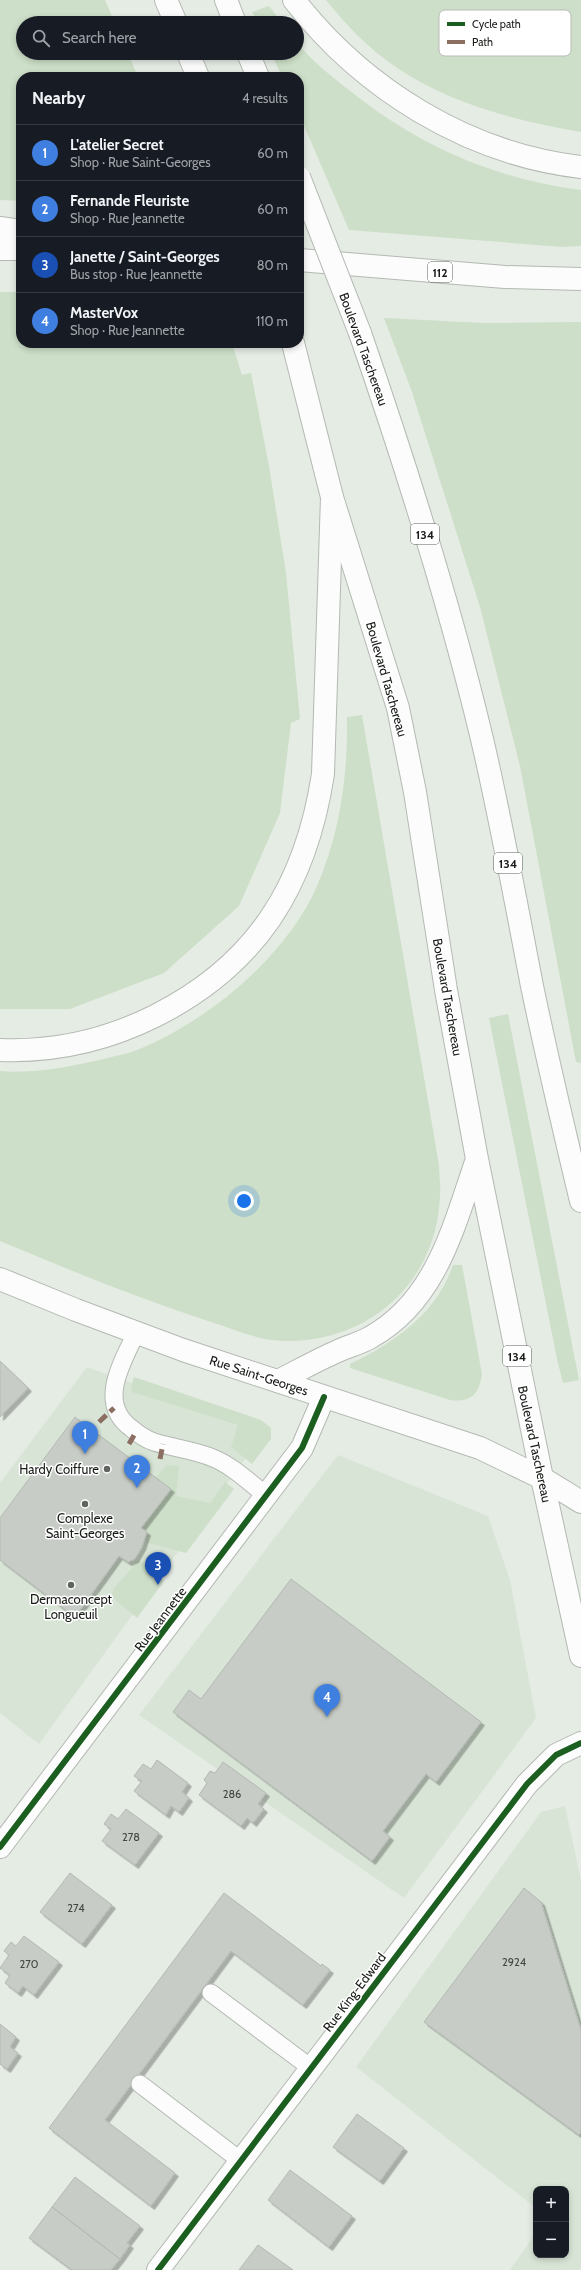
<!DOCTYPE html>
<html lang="en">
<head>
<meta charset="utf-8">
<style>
  :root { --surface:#171b24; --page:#20242c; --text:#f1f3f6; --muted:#9ea1a6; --line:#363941; --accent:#2563eb }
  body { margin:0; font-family:Cabin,sans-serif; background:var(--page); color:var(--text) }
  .controls { position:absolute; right:12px; bottom:12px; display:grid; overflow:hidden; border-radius:8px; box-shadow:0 2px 6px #0003 }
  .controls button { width:36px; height:36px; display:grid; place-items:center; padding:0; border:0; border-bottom:1px solid var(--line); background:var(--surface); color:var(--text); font:20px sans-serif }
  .you { position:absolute; left:244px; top:1201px; width:14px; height:14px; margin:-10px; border:3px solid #fff; border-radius:50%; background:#1a73e8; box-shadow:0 0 0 6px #1a73e833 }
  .badge { display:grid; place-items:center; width:26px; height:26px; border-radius:50%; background:var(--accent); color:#fff; font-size:13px; font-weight:700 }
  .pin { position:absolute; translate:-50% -33px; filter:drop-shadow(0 1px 2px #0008) }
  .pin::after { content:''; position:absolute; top:21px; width:14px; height:12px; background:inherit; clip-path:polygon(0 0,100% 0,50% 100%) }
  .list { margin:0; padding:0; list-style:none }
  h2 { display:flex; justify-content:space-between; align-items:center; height:52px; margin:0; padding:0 16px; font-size:17px }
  h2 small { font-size:13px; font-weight:400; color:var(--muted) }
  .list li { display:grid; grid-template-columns:26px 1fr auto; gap:12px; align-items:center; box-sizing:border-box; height:56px; padding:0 16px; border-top:1px solid var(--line) }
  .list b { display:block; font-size:15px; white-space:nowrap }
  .list p { margin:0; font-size:13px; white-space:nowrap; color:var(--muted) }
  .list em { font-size:13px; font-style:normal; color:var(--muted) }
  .icon { flex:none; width:22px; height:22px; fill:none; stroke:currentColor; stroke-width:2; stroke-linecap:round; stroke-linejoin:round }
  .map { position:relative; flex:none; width:581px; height:2270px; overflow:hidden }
  .search { position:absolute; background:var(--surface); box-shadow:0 2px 6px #0003; left:16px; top:16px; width:288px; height:44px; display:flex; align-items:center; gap:10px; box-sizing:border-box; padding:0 14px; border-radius:22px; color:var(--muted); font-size:15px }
  .panel { position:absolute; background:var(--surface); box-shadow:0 2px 6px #0003; left:16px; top:72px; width:288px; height:276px; border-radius:16px }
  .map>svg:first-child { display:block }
</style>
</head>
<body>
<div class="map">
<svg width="581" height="2270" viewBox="0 0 581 2270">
  <defs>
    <filter id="shadow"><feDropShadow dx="3.5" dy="3.5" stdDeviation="0" flood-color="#0004"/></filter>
  </defs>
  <rect width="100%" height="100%" fill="#e5ece4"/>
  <path fill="#d8e5d6" d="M87,1367L266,1430L39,1744L0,1713V1483Z
    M338,1455L488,1516L510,1580L536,1718L404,1898L139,1715Z
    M565,1806L581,1880V2270H510L536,2233V2255H566V2189H536V2208L356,2067L541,1812Z"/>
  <path fill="#cddfc8" d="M0,0H105L115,23H23V53H128L138,77H21V201L0,200Z
    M326,0H581V132C518,121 449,104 396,67C369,49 346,25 326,0Z
    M269,6L282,23H258L252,12Z
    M297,43C311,60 331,76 349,90C419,146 492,178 581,190V246L562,247L349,230L299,114V77H282L271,53H297Z
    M0,292H21V343H232L242,375L251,373L269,466L286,573L300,719L291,723L280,813L239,906L164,973L70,1009H0Z
    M384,318L484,323L581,322V1063L576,1062L520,766L480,607L412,392Z
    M362,715L439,1165C439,1175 441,1186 440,1196C437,1282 369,1343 284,1341C259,1341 234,1329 211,1322C140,1299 69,1270 0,1241V1071C36,1074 73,1066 108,1058C117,1055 128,1054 137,1050C207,1022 287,956 317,886C340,833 348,775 347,717Z
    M508,1014L579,1380L563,1383L557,1359L489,1018Z
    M453,1265H462L482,1374C479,1394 471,1403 450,1400L350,1368V1364C394,1343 437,1313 453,1265Z
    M134,1377L261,1420L271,1428V1439L252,1464L231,1447L238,1425L132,1392L131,1387Z
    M167,1465L179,1466L176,1496L210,1503L225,1482L234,1489L186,1553L144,1542L147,1532L141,1528L171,1490L155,1478Z
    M139,1560L157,1572L155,1575L164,1581L137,1618L112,1597L113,1589Z"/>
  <path fill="#c7ccc6" stroke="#b5b9b4" filter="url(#shadow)" d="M0,1361L28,1388L0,1417Z
    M75,1417L171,1489L141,1528L147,1532L142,1547L135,1559L128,1562L119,1556L75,1617L0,1560V1518Z
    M291,1579L481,1722L436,1782L426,1774L383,1831L390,1837L372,1861L173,1712L189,1690L201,1699Z
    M157,1760L188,1783L182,1792L189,1798L179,1812L171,1806L166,1815L134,1791L142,1781L134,1776L143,1764L151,1769Z
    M223,1762L266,1793L258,1804L264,1809L253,1823L247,1818L241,1826L199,1795L207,1783L204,1780L210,1771L215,1773Z
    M126,1809L159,1833L135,1865L102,1841L111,1829L104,1824L111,1814L118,1819Z
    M70,1873L112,1905L82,1944L40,1912Z
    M524,1888L541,1902L581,2030V2133L579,2135L424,2022Z
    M224,1893L321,1966L322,1964L330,1970L303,2005L231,1951L105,2120L175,2173L151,2206L49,2128Z
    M24,1936L59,1962L34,1995L23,1986L18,1993L5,1983L10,1975L0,1968L9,1955L4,1951L11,1942L16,1946Z
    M0,2024L16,2037L10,2047L18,2053L7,2069L0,2064Z
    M357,2114L404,2148L380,2181L333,2147Z
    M290,2170L352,2216L329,2247L268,2200Z
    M75,2177L140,2226L127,2243L130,2245L120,2259L52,2207Z
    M52,2207L120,2259L111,2270H72L29,2238Z
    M258,2245L293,2270H239Z"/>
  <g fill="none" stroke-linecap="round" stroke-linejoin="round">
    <defs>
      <path id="service" d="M136,1333C122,1363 97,1403 131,1428C138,1434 145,1439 154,1442C173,1448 194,1450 213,1458C233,1466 250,1483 267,1496
        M211,1993L311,2068
        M140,2084L241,2161"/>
      <path id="minor" d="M0,1847L302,1448L324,1397
        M158,2270L527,1784L556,1755L581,1743"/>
      <path id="primary" d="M0,1279L76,1310L183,1350L480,1448L542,1478L581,1502
        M542,1478L581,1656"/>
      <path id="trunk" d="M166,0L176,23
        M226,0L235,23
        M188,53L198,77
        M248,53L258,77
        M360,333C406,466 449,601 482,739C501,820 516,903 532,986C547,1058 564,1130 581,1201
        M293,343L332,497L398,708L415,792L446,990L477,1159L542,1478
        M278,1381C298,1371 317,1360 338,1351C349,1346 361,1343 371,1337C437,1300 454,1225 477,1159"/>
      <path id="motorway" d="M294,0C363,89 468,154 581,167
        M0,228L21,231
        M0,249H21
        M299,260L505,277L581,279
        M0,1050C53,1052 107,1040 155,1016C257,965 306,885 323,774L332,497"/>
    </defs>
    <use href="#service" stroke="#b4b9b3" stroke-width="19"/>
    <use href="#minor" stroke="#b4b9b3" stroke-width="24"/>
    <use href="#primary" stroke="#b4b9b3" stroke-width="24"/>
    <use href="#trunk" stroke="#b4b9b3" stroke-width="24"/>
    <use href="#motorway" stroke="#b4b9b3" stroke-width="24"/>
    <use href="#service" stroke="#fbfcfb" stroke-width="17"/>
    <use href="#minor" stroke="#fbfcfb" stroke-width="22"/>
    <use href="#primary" stroke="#fbfcfb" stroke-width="22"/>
    <use href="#trunk" stroke="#fbfcfb" stroke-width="22"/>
    <use href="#motorway" stroke="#fbfcfb" stroke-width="22"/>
    <defs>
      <path id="trunk-bridge" d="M299,177L360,333"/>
    </defs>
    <use href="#trunk-bridge" stroke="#b4b9b3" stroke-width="24" stroke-linecap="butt"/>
    <use href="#trunk-bridge" stroke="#fbfcfb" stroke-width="22"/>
    <path stroke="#8d6e63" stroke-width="5" stroke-dasharray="10 5" stroke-linecap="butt" d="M99,1422L114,1408
      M129,1444L136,1432
      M160,1459L163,1444"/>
    <defs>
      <path id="cycleway" d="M0,1847L302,1448L324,1397
        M158,2270L527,1784L556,1755L581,1743"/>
    </defs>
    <use href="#cycleway" stroke="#fff" stroke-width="8"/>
    <use href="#cycleway" stroke="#1b5e20" stroke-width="6"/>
  </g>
  <g fill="#60655f" stroke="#fff" stroke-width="1.5">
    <circle cx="107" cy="1469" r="4"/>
    <circle cx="85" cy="1504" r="4"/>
    <circle cx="71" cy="1585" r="4"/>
  </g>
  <g text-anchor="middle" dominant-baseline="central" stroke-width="3" stroke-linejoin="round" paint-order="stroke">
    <g font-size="11" fill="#444843">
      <text x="232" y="1794">286</text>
      <text x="131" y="1837">278</text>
      <text x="76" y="1908">274</text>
      <text x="514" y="1962">2924</text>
      <text x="29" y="1964">270</text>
    </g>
    <g fill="#fff" stroke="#5d605d" stroke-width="1">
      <rect x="428" y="262" width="24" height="20" rx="3"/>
      <rect x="411" y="524" width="28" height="20" rx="3"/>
      <rect x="494" y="853" width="28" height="20" rx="3"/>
      <rect x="503" y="1346" width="28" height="20" rx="3"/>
    </g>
    <g font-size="12" font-weight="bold" fill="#181c17">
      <text x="440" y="272">112</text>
      <text x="425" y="534">134</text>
      <text x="508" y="863">134</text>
      <text x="517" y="1356">134</text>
    </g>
    <g font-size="13" fill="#181c17" stroke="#fff">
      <text transform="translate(364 349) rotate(70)">Boulevard Taschereau</text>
      <text transform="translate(387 679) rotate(74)">Boulevard Taschereau</text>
      <text transform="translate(448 997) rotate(80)">Boulevard Taschereau</text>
      <text transform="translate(259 1375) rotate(18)">Rue Saint-Georges</text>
      <text transform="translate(535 1444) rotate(78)">Boulevard Taschereau</text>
      <text transform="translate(160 1619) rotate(-53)">Rue Jeannette</text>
      <text transform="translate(354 1992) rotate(-53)">Rue King-Edward</text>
    </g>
    <g font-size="13" fill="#181c17" stroke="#fff">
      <text x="99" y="1469" text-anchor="end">Hardy Coiffure</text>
      <text x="85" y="1518">Complexe<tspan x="85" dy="15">Saint-Georges</tspan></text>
      <text x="71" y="1599">Dermaconcept<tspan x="71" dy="15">Longueuil</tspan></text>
    </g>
  </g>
  <rect x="439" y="10" width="132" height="46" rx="6" fill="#fff" stroke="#babbb9" stroke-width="1"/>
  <rect x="447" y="22" width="18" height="4" fill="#1b5e20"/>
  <rect x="447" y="40" width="18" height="4" fill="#8d6e63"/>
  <g font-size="11" fill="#181c17">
    <text x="472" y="28">Cycle path</text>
    <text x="472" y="46">Path</text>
  </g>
</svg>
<div class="controls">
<button>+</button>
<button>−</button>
</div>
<div class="you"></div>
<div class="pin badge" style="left:85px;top:1454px;background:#3f7fe0">1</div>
<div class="pin badge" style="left:137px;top:1488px;background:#3f7fe0">2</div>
<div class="pin badge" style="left:158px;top:1585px;background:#1a4fb4">3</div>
<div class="pin badge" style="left:327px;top:1717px;background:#3f7fe0">4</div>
<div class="search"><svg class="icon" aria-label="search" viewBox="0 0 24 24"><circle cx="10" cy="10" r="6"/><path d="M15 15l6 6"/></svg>Search here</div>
<section class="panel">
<h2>Nearby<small>4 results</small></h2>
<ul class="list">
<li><span class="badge" style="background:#3f7fe0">1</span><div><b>L'atelier Secret</b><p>Shop · Rue Saint-Georges</p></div><em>60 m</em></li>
<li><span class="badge" style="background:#3f7fe0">2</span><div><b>Fernande Fleuriste</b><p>Shop · Rue Jeannette</p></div><em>60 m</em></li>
<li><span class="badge" style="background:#1a4fb4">3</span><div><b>Janette / Saint-Georges</b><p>Bus stop · Rue Jeannette</p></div><em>80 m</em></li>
<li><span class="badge" style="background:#3f7fe0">4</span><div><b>MasterVox</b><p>Shop · Rue Jeannette</p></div><em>110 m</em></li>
</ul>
</section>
</div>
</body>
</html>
